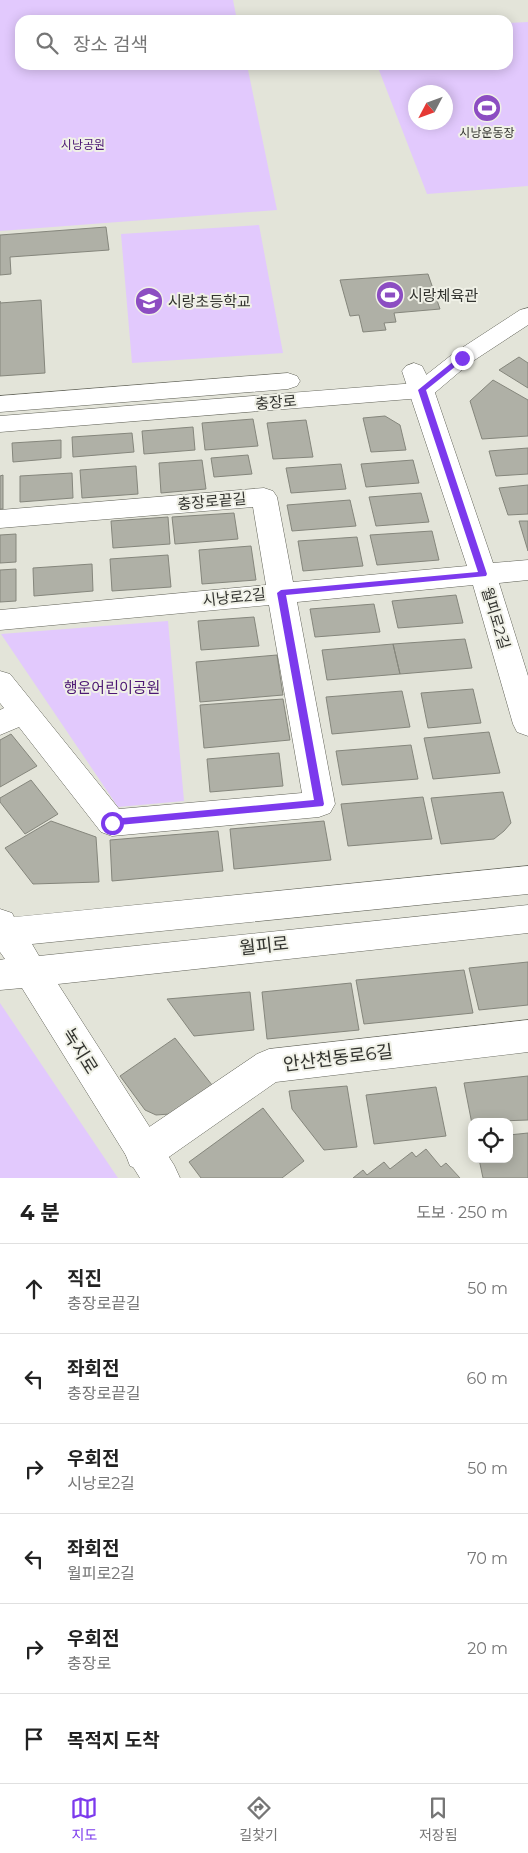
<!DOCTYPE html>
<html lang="ko">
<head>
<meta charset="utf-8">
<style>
  :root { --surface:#fff; --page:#f6f6f6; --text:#222; --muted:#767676; --line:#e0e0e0; --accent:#7c3aed }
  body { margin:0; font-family:Montserrat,"Noto Sans KR",sans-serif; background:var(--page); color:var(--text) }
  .controls { position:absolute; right:15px; bottom:15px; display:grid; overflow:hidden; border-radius:10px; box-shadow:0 2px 12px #0003 }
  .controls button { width:45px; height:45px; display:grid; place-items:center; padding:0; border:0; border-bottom:1px solid var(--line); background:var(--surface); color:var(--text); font:25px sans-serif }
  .compass { position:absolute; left:408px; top:85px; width:45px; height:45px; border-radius:50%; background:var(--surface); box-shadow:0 2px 12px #0003; rotate:229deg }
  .stop { position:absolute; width:15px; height:15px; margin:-11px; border:4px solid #7c3aed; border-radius:50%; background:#fff }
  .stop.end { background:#7c3aed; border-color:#fff; box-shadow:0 1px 5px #0008 }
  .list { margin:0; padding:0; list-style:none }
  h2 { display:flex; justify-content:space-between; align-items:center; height:65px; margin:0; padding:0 20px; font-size:21px }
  h2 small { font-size:16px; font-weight:400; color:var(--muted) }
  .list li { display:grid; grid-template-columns:32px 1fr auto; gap:15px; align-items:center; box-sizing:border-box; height:90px; padding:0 20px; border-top:1px solid var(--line) }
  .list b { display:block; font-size:19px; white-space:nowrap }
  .list p { margin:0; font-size:16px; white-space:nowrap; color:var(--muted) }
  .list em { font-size:16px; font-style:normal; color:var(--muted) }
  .icon { flex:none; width:28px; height:28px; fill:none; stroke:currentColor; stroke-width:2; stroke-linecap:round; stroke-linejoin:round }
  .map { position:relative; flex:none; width:528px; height:1178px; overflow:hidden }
  .search { position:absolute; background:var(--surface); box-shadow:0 2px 12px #0003; left:15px; right:15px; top:15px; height:55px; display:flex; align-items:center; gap:12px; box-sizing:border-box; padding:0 18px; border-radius:15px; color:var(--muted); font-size:19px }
  .sheet { height:605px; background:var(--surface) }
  nav { display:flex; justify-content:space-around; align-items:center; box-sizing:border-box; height:70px; border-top:1px solid var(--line); background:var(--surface); font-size:14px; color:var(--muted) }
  nav a { display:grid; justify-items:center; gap:2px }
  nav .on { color:var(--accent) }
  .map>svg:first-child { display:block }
</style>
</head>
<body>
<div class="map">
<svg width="528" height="1178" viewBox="0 0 528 1178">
  <rect width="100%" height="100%" fill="#e3e4d9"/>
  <path fill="#e2c9fd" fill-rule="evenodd" d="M0,0H233L237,20H20V65H247L277,210L0,231Z
    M528,22V186L427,194L377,65H508V23ZM446,92V122H416V92Z
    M259,225L283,353L132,363L121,234Z
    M168,621L184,801L118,807L1,634Z
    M0,1003L118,1178H0Z"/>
  <path fill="#afb0a6" stroke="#85867c" d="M106,227L109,250L10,257L11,274L0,275V235Z
    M428,274L440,309L394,313L396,322L384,323L386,330L363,332L359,315L350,316L340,280Z
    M41,300L45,373L0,376V301V303Z
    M519,357L528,363V388L499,370Z
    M493,380L528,400V436L482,439L470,401Z
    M385,416L400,425L406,450L371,452L363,418Z
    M253,419L258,446L205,450L202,423Z
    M306,420L313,457L273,459L267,423Z
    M193,427L195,450L144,454L142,431Z
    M132,433L134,452L73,457L72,437Z
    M61,440V458L13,462L12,443Z
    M528,448V474L496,476L489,451Z
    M248,455L252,474L214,477L211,458Z
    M202,460L206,489L161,493L159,463Z
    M413,460L419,483L366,487L361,464Z
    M341,464L346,489L291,493L286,468Z
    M136,466L138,494L82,498L80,470Z
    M72,473L73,498L20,502V476Z
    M3,475V509H0V476Z
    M528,485V514L508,515L499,488Z
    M421,493L429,522L376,526L369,497Z
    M350,500L356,526L292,531L287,505Z
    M234,513L238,539L175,544L172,517Z
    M168,517L170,544L113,548L111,521Z
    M519,521H528V551Z
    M432,531L439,560L377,565L370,535Z
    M16,534V562L0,563V535Z
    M357,537L363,566L303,571L298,541Z
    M251,546L256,580L202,584L199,550Z
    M168,555L171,587L112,591L110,559Z
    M92,564L93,591L34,596L33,568Z
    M16,569V601L0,602V570Z
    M456,595L463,623L398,628L392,601Z
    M374,604L380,632L315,637L310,609Z
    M254,617L259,646L201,650L198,621Z
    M465,639L472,668L400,674L393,644Z
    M393,644L400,674L327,680L322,650Z
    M277,655L283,695L200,702L196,662Z
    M473,689L481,723L428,728L421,693Z
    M402,691L410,727L332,734L326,697Z
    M283,699L290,740L204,748L200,705Z
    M489,732L500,773L433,779L424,738Z
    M11,734L37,766L0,787V740Z
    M411,745L418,779L342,785L336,751Z
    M279,753L283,786L210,792L207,759Z
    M31,780L58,814L25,834L0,802V798Z
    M503,792L511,823L504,831L494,839L441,844L431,798Z
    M423,797L432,839L348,846L341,804Z
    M51,821L96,837L99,882L33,884L5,848Z
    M324,821L331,860L234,869L230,829Z
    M218,831L223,871L112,881L110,840Z
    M528,962V1005L479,1010L469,968Z
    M464,970L473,1013L364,1024L356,980Z
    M351,983L359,1030L267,1039L262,992Z
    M250,992L254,1030L194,1036L167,999Z
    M175,1038L212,1085L170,1114L156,1115L145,1110L120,1076Z
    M528,1076V1120L472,1122V1124L464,1083Z
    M347,1086L357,1147L324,1150L292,1109L289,1091Z
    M436,1087L446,1136L374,1144L366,1095Z
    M263,1108L304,1161L282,1178H201L189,1162Z
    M528,1133V1178H483L479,1159H509V1135Z
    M426,1149L441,1167L446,1163L460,1178H353L363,1170L367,1175L384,1162L390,1169L412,1152L416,1157Z"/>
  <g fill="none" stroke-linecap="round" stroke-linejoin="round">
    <defs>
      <path id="minor" d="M414,363L422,366L434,390L493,563L528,560V580L499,583L528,676V736L517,732L513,724L473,585L297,602L335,804L330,813L319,817L112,836L101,832L19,727L0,735V710L4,708L0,703V671L10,674L119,809L302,793L269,605L0,630V610L266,585L253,507L0,528V510L264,488L273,491L277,497L293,582L467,566L402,371L406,366Z
        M528,1020V1052L276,1082L156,1166L143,1171L130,1166L125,1153L130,1140L257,1054L269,1049Z"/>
      <path id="tertiary" d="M528,308V325L470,363L431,396L422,398L0,432V416L416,383L454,353L520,310Z
        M288,373L297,376L300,381L297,386L288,389L0,412V396Z
        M528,866V894L32,944L39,956L528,905V933L58,984L174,1165L180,1178H140L22,988L0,990V960L5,959L0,952V909L12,913L14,917Z"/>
    </defs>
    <use href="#minor" stroke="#63645a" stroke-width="1"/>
    <use href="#tertiary" stroke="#63645a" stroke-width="1"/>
    <use href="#minor" fill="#fff" fill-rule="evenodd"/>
    <use href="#tertiary" fill="#fff" fill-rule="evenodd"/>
  </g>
  <path fill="#7c3aed" d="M460,356L466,358L426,390L487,574L486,576L286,595L324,804L323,806L108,826V820L112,819L314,800L277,593L281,590L478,572L418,390Z"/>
  <defs>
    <symbol id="stadium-disc" viewBox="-11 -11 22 22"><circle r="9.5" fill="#8c4dc2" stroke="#f0f1e7"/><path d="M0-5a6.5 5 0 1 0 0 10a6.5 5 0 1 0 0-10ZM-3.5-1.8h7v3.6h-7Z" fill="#fff"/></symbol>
    <symbol id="school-disc" viewBox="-11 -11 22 22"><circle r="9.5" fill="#8c4dc2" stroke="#f0f1e7"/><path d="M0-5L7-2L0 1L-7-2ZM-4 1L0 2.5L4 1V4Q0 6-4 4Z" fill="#fff"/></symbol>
  </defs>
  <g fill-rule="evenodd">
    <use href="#stadium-disc" x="471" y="92" width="32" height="32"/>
    <use href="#stadium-disc" x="374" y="279" width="32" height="32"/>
    <use href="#school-disc" x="133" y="285" width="32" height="32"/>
  </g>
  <g text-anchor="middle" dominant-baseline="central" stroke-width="4" stroke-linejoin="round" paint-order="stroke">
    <g font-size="12" fill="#32332f" stroke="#f0f1e7">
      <text x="487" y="132">시낭운동장</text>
    </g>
    <g font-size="12" fill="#4c1873" stroke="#f0f1e7">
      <text x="83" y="144">시낭공원</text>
    </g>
    <g font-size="15" fill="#32332f" stroke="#f0f1e7" text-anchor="start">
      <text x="409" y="295">시랑체육관</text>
      <text x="168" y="301">시랑초등학교</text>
    </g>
    <g font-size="15" fill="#32332f" stroke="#f0f1e7">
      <text transform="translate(276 402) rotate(-5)">충장로</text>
      <text transform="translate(212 501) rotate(-5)">충장로끝길</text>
      <text transform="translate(234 597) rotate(-6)">시낭로2길</text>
      <text transform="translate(496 618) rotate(73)">월피로2길</text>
    </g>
    <g font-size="15" fill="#4c1873" stroke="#f0f1e7">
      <text x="112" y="687">행운어린이공원</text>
    </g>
    <g font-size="18" fill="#32332f" stroke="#f0f1e7">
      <text transform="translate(264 946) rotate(-6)">월피로</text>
      <text transform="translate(80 1051) rotate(58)">녹지로</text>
      <text transform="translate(338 1058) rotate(-7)">안산천동로6길</text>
    </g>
  </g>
</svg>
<div class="controls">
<button><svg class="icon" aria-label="locate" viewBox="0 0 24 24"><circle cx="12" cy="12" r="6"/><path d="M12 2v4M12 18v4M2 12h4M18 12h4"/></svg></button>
</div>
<svg class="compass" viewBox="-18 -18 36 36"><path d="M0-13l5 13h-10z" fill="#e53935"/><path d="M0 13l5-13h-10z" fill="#767676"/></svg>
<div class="stop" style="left:112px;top:823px"></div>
<div class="stop end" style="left:462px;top:358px"></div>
<div class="search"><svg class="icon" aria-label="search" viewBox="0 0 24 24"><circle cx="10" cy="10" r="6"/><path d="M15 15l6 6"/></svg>장소 검색</div>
</div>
<section class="sheet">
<h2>4 분<small>도보 · 250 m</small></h2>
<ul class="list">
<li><svg class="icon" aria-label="ahead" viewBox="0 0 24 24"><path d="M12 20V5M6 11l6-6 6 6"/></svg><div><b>직진</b><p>충장로끝길</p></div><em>50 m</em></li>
<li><svg class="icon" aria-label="left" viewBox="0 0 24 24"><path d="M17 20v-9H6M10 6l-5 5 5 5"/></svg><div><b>좌회전</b><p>충장로끝길</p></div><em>60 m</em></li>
<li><svg class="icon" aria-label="right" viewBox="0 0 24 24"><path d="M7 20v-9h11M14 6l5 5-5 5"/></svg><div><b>우회전</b><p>시낭로2길</p></div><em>50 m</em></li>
<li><svg class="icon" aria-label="left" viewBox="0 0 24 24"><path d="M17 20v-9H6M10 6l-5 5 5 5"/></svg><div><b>좌회전</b><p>월피로2길</p></div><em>70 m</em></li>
<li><svg class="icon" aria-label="right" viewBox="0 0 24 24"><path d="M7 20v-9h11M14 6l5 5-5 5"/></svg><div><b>우회전</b><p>충장로</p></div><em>20 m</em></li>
<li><svg class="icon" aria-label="arrive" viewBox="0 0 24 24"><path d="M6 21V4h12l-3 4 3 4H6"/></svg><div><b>목적지 도착</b></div></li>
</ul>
</section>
<nav>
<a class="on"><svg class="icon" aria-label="map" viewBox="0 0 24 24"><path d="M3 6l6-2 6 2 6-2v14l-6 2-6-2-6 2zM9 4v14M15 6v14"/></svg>지도</a>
<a><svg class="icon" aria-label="directions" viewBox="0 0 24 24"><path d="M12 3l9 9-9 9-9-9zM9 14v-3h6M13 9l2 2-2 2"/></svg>길찾기</a>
<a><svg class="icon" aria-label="saved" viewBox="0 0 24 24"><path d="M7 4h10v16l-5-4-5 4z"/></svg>저장됨</a>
</nav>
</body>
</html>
